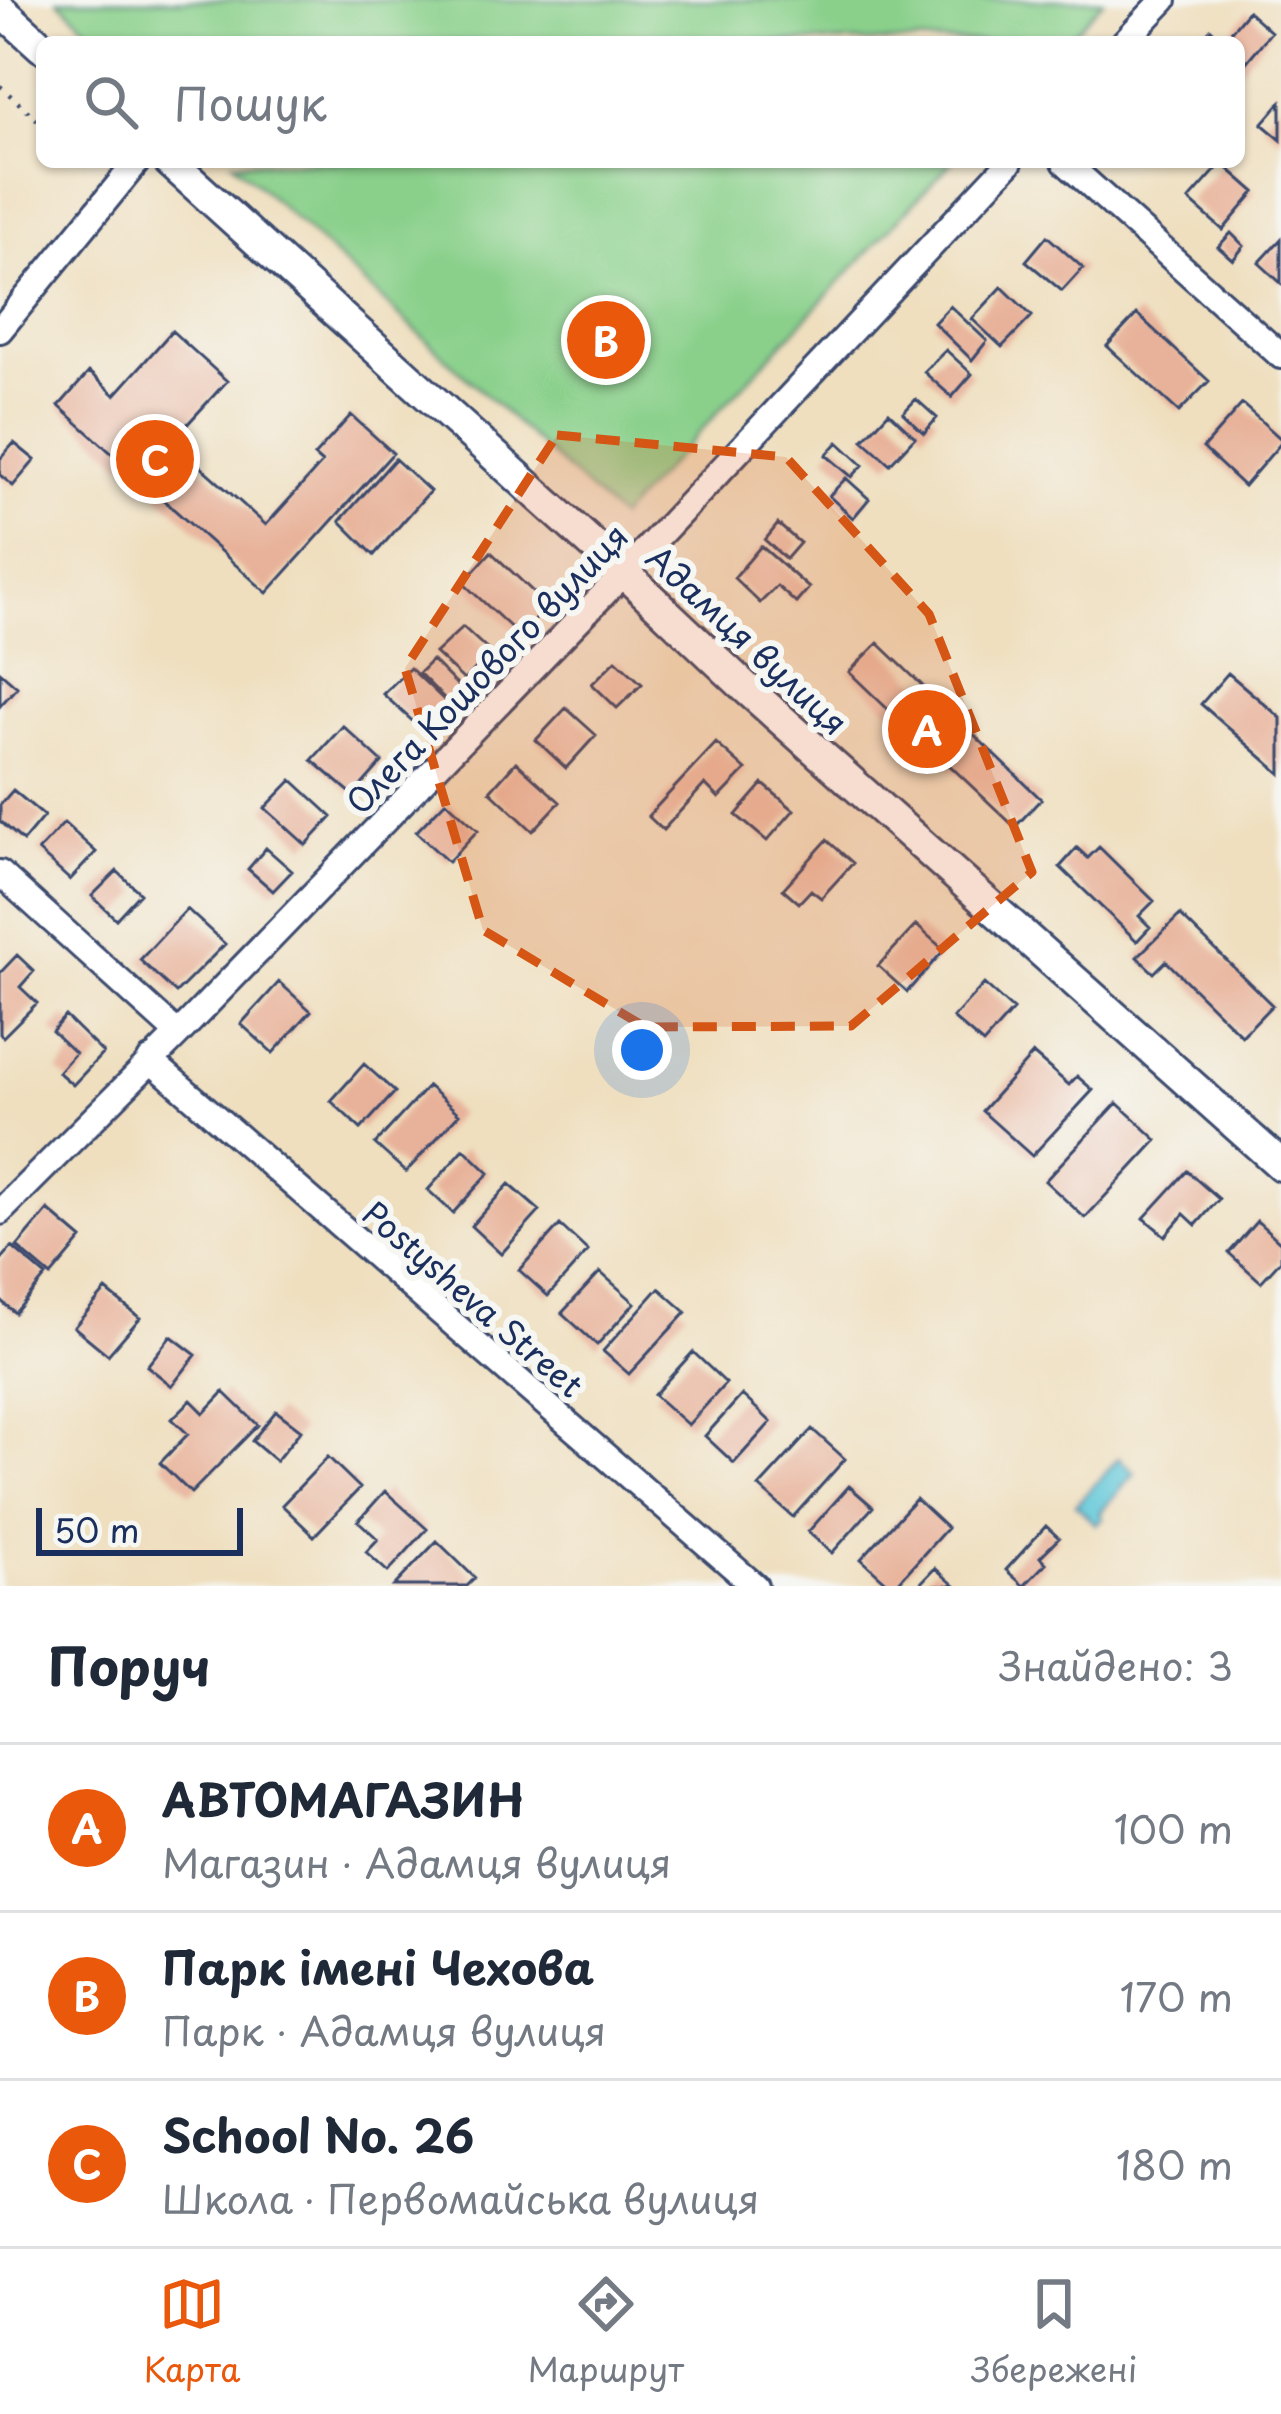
<!DOCTYPE html>
<html lang="uk">
<head>
<meta charset="utf-8">
<style>
  :root { --surface:#fff; --page:#f6f6f7; --text:#1f2937; --muted:#747a83; --line:#e0e1e3; --accent:#ea580c }
  body { margin:0; font-family:"Playpen Sans",sans-serif; background:var(--page); color:var(--text) }
  .scale { position:absolute; left:36px; bottom:30px; width:207px; box-sizing:border-box; padding-left:12px; border:6px solid #1b2f5e; border-top:0; font-size:33px; line-height:42px; white-space:nowrap; color:#1b2f5e; -webkit-text-stroke:9px #f6f6f2; paint-order:stroke }
  .you { position:absolute; left:642px; top:1050px; width:42px; height:42px; margin:-30px; border:9px solid #fff; border-radius:50%; background:#1a73e8; box-shadow:0 0 0 18px #1a73e833 }
  .badge { display:grid; place-items:center; width:78px; height:78px; border-radius:50%; background:var(--accent); color:#fff; font-size:39px; font-weight:700 }
  .pin { position:absolute; translate:-50% -50%; border:6px solid #fff; box-shadow:0 3px 12px #0006 }
  .list { margin:0; padding:0; list-style:none }
  h2 { display:flex; justify-content:space-between; align-items:center; height:156px; margin:0; padding:0 48px; font-size:51px }
  h2 small { font-size:39px; font-weight:400; color:var(--muted) }
  .list li { display:grid; grid-template-columns:78px 1fr auto; gap:36px; align-items:center; box-sizing:border-box; height:168px; padding:0 48px; border-top:3px solid var(--line) }
  .list b { display:block; font-size:45px; white-space:nowrap }
  .list p { margin:0; font-size:39px; white-space:nowrap; color:var(--muted) }
  .list em { font-size:39px; font-style:normal; color:var(--muted) }
  .icon { flex:none; width:66px; height:66px; fill:none; stroke:currentColor; stroke-width:2; stroke-linecap:round; stroke-linejoin:round }
  .map { position:relative; flex:none; width:1281px; height:1586px; overflow:hidden }
  .search { position:absolute; background:var(--surface); box-shadow:0 3px 9px #0004; left:36px; right:36px; top:36px; height:132px; display:flex; align-items:center; gap:30px; box-sizing:border-box; padding:0 42px; border-radius:18px; color:var(--muted); font-size:45px }
  .sheet { height:660px; background:var(--surface) }
  nav { display:flex; justify-content:space-around; align-items:center; box-sizing:border-box; height:168px; border-top:3px solid var(--line); background:var(--surface); font-size:33px; color:var(--muted) }
  nav a { display:grid; justify-items:center; gap:6px }
  nav .on { color:var(--accent) }
  .map>svg:first-child { display:block }
</style>
</head>
<body>
<div class="map">
<svg width="1281" height="1586" viewBox="0 0 1281 1586">
  <rect width="100%" height="100%" fill="#f6f6f2"/>
  <filter id="ink" filterUnits="userSpaceOnUse"><feTurbulence type="fractalNoise" baseFrequency=".00833" numOctaves="2"/><feDisplacementMap in="SourceGraphic" scale="24" xChannelSelector="R" yChannelSelector="G"/><feConvolveMatrix kernelMatrix="1 2 1 2 8 2 1 2 1" color-interpolation-filters="sRGB"/></filter>
  <filter id="wash" filterUnits="userSpaceOnUse"><feTurbulence type="fractalNoise" baseFrequency=".004" numOctaves="4" result="noise"/><feDisplacementMap in="SourceGraphic" scale="48" xChannelSelector="R" yChannelSelector="G"/><feGaussianBlur stdDeviation="2.7" result="paint"/><feColorMatrix in="noise" values="0 0 0 0 0 0 0 0 0 0 0 0 0 0 0 0 0 1.4 0 .05"/><feComposite in="paint" operator="in"/></filter>
  <g filter="url(#wash)">
    <rect width="100%" height="100%" fill="#efdfbf"/>
    <path fill="#8ad08b" stroke="#528074" stroke-width="3" d="M58,0H1104L1065,42H103Z
      M233,162H952L619,518Z"/>
    <path fill="#5ec7d8" stroke="#3c7b9b" stroke-width="3" d="M1119,1458L1135,1473L1100,1513L1103,1518L1096,1524L1076,1505Z"/>
    <g id="blocks">
      <path fill="#e8b29a" d="M1248,11L1271,32L1239,71V42H1199L1211,29L1223,41Z
        M1281,102V140L1262,124Z
        M1222,163L1255,192L1223,230L1189,200Z
        M1231,233L1244,246L1233,260L1218,247Z
        M1047,236L1083,268L1062,291L1026,261Z
        M1281,239V283L1259,263Z
        M1002,287L1032,316L1002,347L972,319Z
        M950,306L987,341L972,360L934,323Z
        M1137,314L1209,381L1179,412L1107,346Z
        M172,331L227,381L172,441L266,525L322,463L314,456L351,415L393,453L267,593L59,406L89,372L115,395Z
        M946,350L972,374L952,397L924,372Z
        M916,399L937,418L924,433L903,413Z
        M1242,404L1281,439V443L1244,486L1203,448Z
        M889,412L915,437L890,464L863,440Z
        M838,442L863,465L852,477L826,455Z
        M14,443L35,460L13,486L0,475V459Z
        M395,459L430,491L374,555L340,521Z
        M846,478L869,499L853,518L829,496Z
        M778,524L800,543L786,559L765,540Z
        M761,546L809,588L796,603L777,586L760,603L734,578Z
        M491,552L548,606L520,636L463,583Z
        M463,627L491,653L464,680L435,653Z
        M878,643L926,689L897,718L849,672Z
        M432,660L468,696L455,709L419,673Z
        M616,660L642,684L617,708L592,684Z
        M410,668L446,702L419,727L383,694Z
        M0,672L17,687L0,706Z
        M1228,673L1281,718V774L1201,704Z
        M936,694L963,719L920,766L894,742Z
        M566,708L596,735L566,768L536,740Z
        M343,726L382,762L353,795L312,760Z
        M971,732L1041,799L1015,827L945,761Z
        M716,743L746,770L719,798L705,784L663,830L648,816Z
        M516,762L560,802L533,831L490,791Z
        M292,780L332,817L306,845L265,808Z
        M763,784L794,810L767,841L736,815Z
        M13,790L44,816L23,841L0,821V805Z
        M446,801L478,830L448,862L416,832Z
        M64,823L96,852L70,880L38,851Z
        M827,840L853,863L821,898L811,890L799,903L783,889Z
        M1099,847L1154,901L1139,916L1150,927L1137,941L1060,867L1077,848L1088,858Z
        M266,848L292,871L273,891L248,869Z
        M117,871L140,893L116,919L92,896Z
        M187,909L225,944L176,993L140,960Z
        M1180,915L1272,1005L1242,1036L1166,961L1154,973L1137,957Z
        M916,925L944,950L907,992L878,966Z
        M17,955L34,971L20,987L37,1003L3,1037L0,1034V973Z
        M279,982L311,1011L273,1053L241,1024Z
        M984,984L1013,1010L983,1044L953,1018Z
        M65,1016L103,1053L73,1085L58,1072L75,1053L52,1031Z
        M1033,1054L1069,1085L1077,1076L1093,1090L1032,1156L982,1111Z
        M364,1064L395,1092L361,1129L331,1101Z
        M428,1086L459,1114L406,1172L375,1144Z
        M1117,1103L1157,1140L1085,1218L1045,1181Z
        M464,1149L489,1173L453,1213L428,1190Z
        M1187,1171L1219,1199L1196,1225L1184,1214L1165,1236L1144,1218Z
        M509,1184L540,1211L501,1254L471,1226Z
        M48,1210L82,1239L51,1276L17,1247Z
        M1257,1221L1281,1243V1260L1261,1282L1229,1253Z
        M560,1225L588,1251L548,1296L519,1270Z
        M12,1247L46,1276L15,1313L0,1300V1261Z
        M600,1272L635,1303L597,1345L562,1313Z
        M659,1288L686,1312L629,1374L603,1351Z
        M106,1290L140,1318L108,1355L74,1327Z
        M171,1336L196,1355L172,1386L147,1366Z
        M693,1352L726,1383L688,1425L654,1395Z
        M224,1392L258,1425L191,1493L160,1463L188,1434L172,1419L191,1400L204,1413Z
        M742,1395L771,1422L734,1463L705,1436Z
        M276,1411L301,1430L276,1461L252,1441Z
        M812,1429L845,1459L793,1517L759,1487Z
        M328,1457L360,1488L314,1536L282,1505Z
        M849,1486L873,1507L832,1553L808,1532Z
        M385,1491L427,1529L388,1572L366,1552L378,1539L358,1521Z
        M916,1499L947,1528L895,1586H891L861,1559Z
        M1046,1526L1059,1538L1040,1557L1046,1563L1024,1586L1006,1570Z
        M437,1541L475,1578L467,1586H394Z
        M935,1568L955,1586H918Z"/>
    </g>
  </g>
  <g filter="url(#ink)">
    <use href="#blocks" fill-opacity="0" stroke="#3b496d" stroke-width="3"/>
    <g fill="none" stroke-linecap="round" stroke-linejoin="round">
      <defs>
        <path id="minor" d="M1124,42L1164,0
          M1065,162L1281,356
          M0,330L137,162
          M0,873L178,1034
          M150,1060L755,1586
          M0,1212L178,1034L624,573L1010,162"/>
        <path id="tertiary" d="M0,9L42,47
          M170,162L624,573L747,689L1281,1165"/>
      </defs>
      <use href="#minor" stroke="#3b496d" stroke-width="30"/>
      <use href="#tertiary" stroke="#3b496d" stroke-width="36"/>
      <path stroke="#3b496d" stroke-width="4.5" stroke-dasharray="3 9" stroke-linecap="butt" d="M0,86L42,124"/>
      <use href="#minor" stroke="#fff" stroke-width="24"/>
      <use href="#tertiary" stroke="#fff" stroke-width="30"/>
    </g>
  </g>
  <path fill="#d45514" fill-opacity="0.2" stroke="#d45514" stroke-width="9" stroke-dasharray="24 15" stroke-linejoin="round" d="M557,435L786,457L929,614L1032,872L851,1026L645,1027L483,930L405,668Z"/>
  <g text-anchor="middle" dominant-baseline="central" stroke-width="12" stroke-linejoin="round" paint-order="stroke">
    <g font-size="33" fill="#1b2f5e" stroke="#f6f6f2">
      <text transform="translate(748 639) rotate(43)">Адамця вулиця</text>
      <text transform="translate(486 668) rotate(-46)">Олега Кошового вулиця</text>
      <text transform="translate(474 1298) rotate(41)">Postysheva Street</text>
    </g>
  </g>
</svg>
<div class="scale">50 m</div>
<div class="you"></div>
<div class="pin badge" style="left:927px;top:729px">A</div>
<div class="pin badge" style="left:606px;top:340px">B</div>
<div class="pin badge" style="left:155px;top:459px">C</div>
<div class="search"><svg class="icon" aria-label="search" viewBox="0 0 24 24"><circle cx="10" cy="10" r="6"/><path d="M15 15l6 6"/></svg>Пошук</div>
</div>
<section class="sheet">
<h2>Поруч<small>Знайдено: 3</small></h2>
<ul class="list">
<li><span class="badge">A</span><div><b>АВТОМАГАЗИН</b><p>Магазин · Адамця вулиця</p></div><em>100 m</em></li>
<li><span class="badge">B</span><div><b>Парк імені Чехова</b><p>Парк · Адамця вулиця</p></div><em>170 m</em></li>
<li><span class="badge">C</span><div><b>School No. 26</b><p>Школа · Первомайська вулиця</p></div><em>180 m</em></li>
</ul>
</section>
<nav>
<a class="on"><svg class="icon" aria-label="map" viewBox="0 0 24 24"><path d="M3 6l6-2 6 2 6-2v14l-6 2-6-2-6 2zM9 4v14M15 6v14"/></svg>Карта</a>
<a><svg class="icon" aria-label="directions" viewBox="0 0 24 24"><path d="M12 3l9 9-9 9-9-9zM9 14v-3h6M13 9l2 2-2 2"/></svg>Маршрут</a>
<a><svg class="icon" aria-label="saved" viewBox="0 0 24 24"><path d="M7 4h10v16l-5-4-5 4z"/></svg>Збережені</a>
</nav>
</body>
</html>
